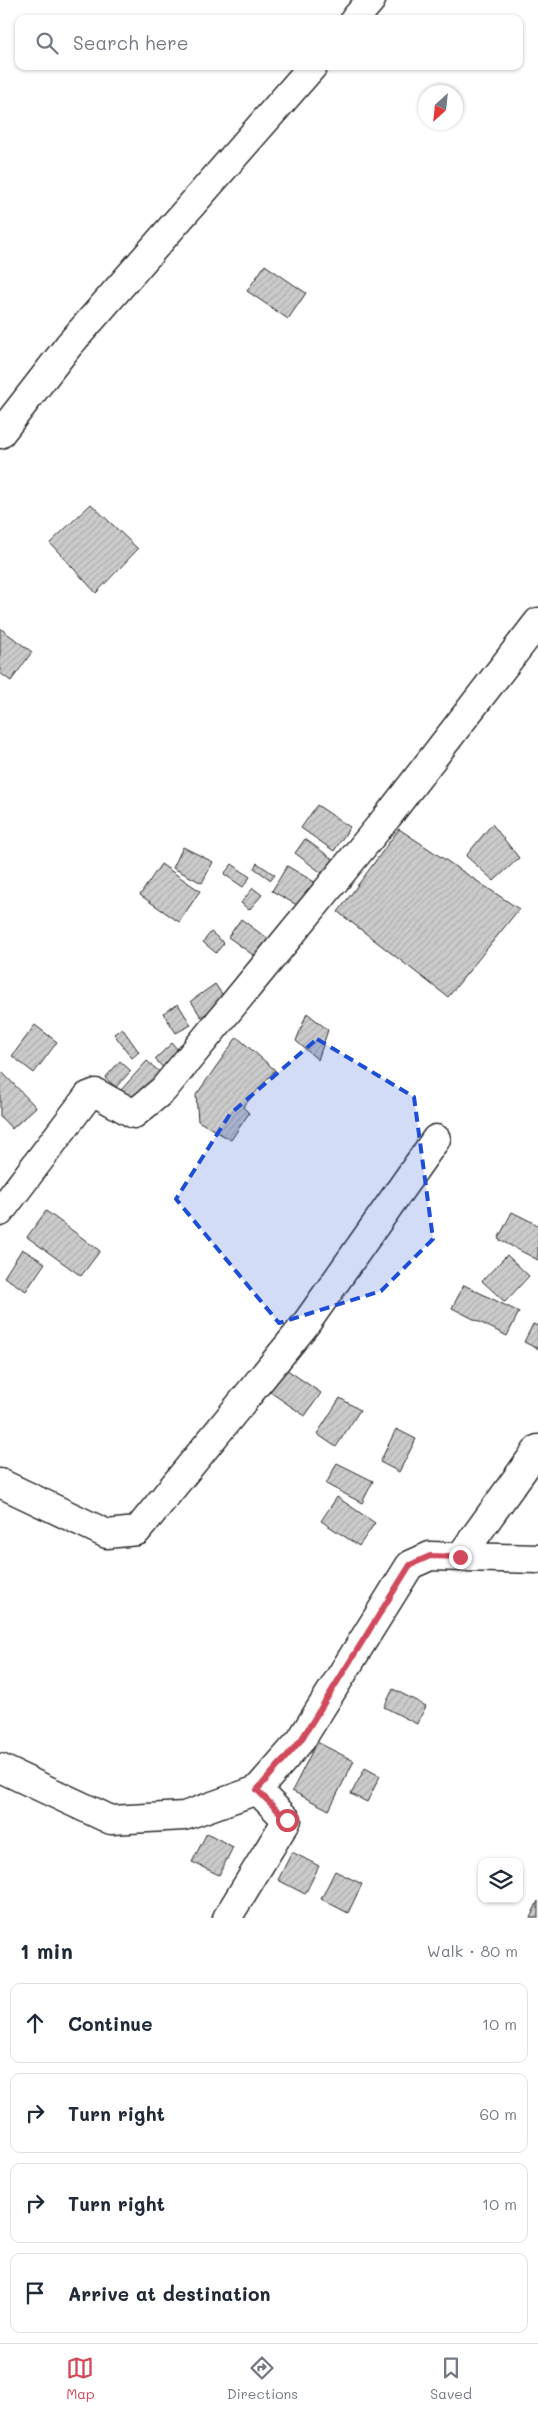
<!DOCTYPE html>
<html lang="en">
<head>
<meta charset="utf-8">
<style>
  :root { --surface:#fff; --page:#f2f2f3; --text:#1f2937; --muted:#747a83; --line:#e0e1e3; --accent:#d1495b }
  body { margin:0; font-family:Mali,sans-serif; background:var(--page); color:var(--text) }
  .controls { position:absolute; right:15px; bottom:15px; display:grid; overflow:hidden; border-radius:10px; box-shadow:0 1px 4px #0004 }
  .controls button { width:45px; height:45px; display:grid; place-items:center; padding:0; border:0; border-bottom:1px solid var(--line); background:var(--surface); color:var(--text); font:25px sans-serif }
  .compass { position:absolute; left:418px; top:85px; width:45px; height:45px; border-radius:50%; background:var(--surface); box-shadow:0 1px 4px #0004; rotate:207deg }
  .stop { position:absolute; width:15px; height:15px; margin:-11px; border:4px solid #d1495b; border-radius:50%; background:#fff }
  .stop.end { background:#d1495b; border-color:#fff; box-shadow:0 1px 5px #0008 }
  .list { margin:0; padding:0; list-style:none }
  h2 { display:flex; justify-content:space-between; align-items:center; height:65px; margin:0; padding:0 20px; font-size:21px }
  h2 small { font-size:16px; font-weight:400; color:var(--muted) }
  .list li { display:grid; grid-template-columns:32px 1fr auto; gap:15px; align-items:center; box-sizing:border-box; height:80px; margin:0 10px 10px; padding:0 10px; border:1px solid var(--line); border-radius:10px }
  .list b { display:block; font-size:19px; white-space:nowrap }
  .list em { font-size:16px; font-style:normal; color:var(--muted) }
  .icon { flex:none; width:28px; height:28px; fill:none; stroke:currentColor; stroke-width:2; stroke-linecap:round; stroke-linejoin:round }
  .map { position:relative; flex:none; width:538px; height:1918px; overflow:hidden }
  .search { position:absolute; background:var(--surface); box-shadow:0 1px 4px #0004; left:15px; right:15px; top:15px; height:55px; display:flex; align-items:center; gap:12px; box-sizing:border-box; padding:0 18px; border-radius:10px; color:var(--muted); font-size:19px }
  .sheet { height:425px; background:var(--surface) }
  nav { display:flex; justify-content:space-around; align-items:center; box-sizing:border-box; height:70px; border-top:1px solid var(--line); background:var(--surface); font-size:14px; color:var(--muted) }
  nav a { display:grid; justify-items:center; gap:2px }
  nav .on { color:var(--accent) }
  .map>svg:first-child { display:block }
</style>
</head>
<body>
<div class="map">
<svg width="538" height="1918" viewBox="0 0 538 1918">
  <defs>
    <pattern id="building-hatch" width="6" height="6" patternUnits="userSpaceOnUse" patternTransform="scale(1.25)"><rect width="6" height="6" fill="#cbcbcb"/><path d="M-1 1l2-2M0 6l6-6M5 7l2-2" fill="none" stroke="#aeaeae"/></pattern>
  </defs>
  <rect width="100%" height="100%" fill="#fff"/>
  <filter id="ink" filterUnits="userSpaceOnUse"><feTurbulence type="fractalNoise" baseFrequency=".02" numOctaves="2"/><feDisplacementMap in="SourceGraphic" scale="10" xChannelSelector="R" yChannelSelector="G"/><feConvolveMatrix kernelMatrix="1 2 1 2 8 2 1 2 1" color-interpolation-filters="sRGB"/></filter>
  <g filter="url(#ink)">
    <path fill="url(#building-hatch)" stroke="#2b2b2b" d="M265,265L306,293L288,319L247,291Z
      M91,504L138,549L96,593L50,543Z
      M0,628L32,652L11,681L0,673Z
      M317,805L350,827L334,851L301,828Z
      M492,824L519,858L494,881L466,856Z
      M399,829L519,909L448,997L338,912Z
      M305,839L338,863L327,877L295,853Z
      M183,847L213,862L202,883L173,868Z
      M257,863L275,875L271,880L254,868Z
      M161,864L200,891L179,922L140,895Z
      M232,864L250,877L243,887L224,874Z
      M287,866L318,884L304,909L272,891Z
      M253,888L262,895L249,910L241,903Z
      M241,919L272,942L260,960L228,937Z
      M211,932L224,943L216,953L203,942Z
      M215,984L226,1000L201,1017L191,1001Z
      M178,1004L191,1025L176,1033L163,1013Z
      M307,1013L328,1030L318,1060L296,1041Z
      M35,1025L57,1042L34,1073L12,1056Z
      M122,1028L139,1052L132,1058L114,1034Z
      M237,1037L275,1070L243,1107L249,1113L231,1140L198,1121L196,1095Z
      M172,1043L183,1056L167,1072L155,1059Z
      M120,1061L131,1071L116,1087L105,1078Z
      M147,1061L163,1075L138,1104L121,1090Z
      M0,1070L36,1107L12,1129L0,1116Z
      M46,1211L100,1251L81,1276L27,1237Z
      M512,1212L538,1225V1260L498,1239Z
      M22,1249L45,1263L26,1291L4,1277Z
      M507,1255L529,1276L505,1302L482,1281Z
      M464,1285L519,1312L507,1336L452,1308Z
      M533,1324L538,1326V1349L524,1342Z
      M283,1367L321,1393L305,1416L267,1390Z
      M340,1398L360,1410L336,1447L317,1434Z
      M396,1429L416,1439L399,1472L380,1462Z
      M337,1463L373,1481L362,1503L326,1484Z
      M337,1497L375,1523L359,1546L321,1521Z
      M393,1689L426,1706L417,1724L384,1707Z
      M317,1742L354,1761L329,1810L292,1791Z
      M365,1768L380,1776L367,1802L351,1794Z
      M207,1833L233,1847L219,1875L192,1862Z
      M292,1852L319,1866L305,1894L278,1880Z
      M335,1871L362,1884L348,1913L321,1899Z
      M538,1901V1918H530Z"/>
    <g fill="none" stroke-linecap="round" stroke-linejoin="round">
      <defs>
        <path id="minor" d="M355,19L371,0
          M0,434L69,345L313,66
          M0,1212L88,1096L96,1093L134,1114L163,1090L388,816L538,622
          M0,1483L107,1534L137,1531L305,1325L436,1139
          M460,1557L538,1449
          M0,1768L111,1820L184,1816L257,1790L301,1740L410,1565L430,1556L538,1559
          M227,1918L287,1820L257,1790"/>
      </defs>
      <use href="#minor" stroke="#2b2b2b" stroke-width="31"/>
      <use href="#minor" stroke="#fff" stroke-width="28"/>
    </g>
  </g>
  <g fill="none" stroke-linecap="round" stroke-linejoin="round" filter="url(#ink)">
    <path stroke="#d1495b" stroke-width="6" d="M287,1820L257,1790L301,1740L410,1565L430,1556L460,1557"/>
  </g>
  <path fill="#1d4ed8" fill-opacity="0.2" stroke="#1d4ed8" stroke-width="4" stroke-dasharray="10 6" stroke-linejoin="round" d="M317,1039L414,1097L433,1239L381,1291L279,1323L176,1199L230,1114Z"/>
</svg>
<div class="controls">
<button><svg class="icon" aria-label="layers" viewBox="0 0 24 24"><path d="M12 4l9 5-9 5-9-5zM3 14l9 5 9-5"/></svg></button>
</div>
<svg class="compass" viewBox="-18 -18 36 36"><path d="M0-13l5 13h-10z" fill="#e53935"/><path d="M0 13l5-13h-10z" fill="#747a83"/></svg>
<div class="stop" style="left:287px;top:1820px"></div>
<div class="stop end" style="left:460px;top:1557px"></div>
<div class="search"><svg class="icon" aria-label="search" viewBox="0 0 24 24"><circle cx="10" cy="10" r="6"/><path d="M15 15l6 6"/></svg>Search here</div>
</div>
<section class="sheet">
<h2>1 min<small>Walk · 80 m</small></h2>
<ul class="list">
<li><svg class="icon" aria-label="ahead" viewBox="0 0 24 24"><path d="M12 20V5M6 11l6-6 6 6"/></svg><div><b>Continue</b></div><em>10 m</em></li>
<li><svg class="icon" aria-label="right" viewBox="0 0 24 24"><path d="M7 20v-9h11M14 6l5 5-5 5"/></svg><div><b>Turn right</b></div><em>60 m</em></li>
<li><svg class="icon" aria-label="right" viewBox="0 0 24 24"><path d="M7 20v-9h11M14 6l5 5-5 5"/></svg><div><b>Turn right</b></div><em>10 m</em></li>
<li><svg class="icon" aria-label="arrive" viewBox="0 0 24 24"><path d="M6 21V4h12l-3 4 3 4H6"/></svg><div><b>Arrive at destination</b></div></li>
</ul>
</section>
<nav>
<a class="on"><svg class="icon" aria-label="map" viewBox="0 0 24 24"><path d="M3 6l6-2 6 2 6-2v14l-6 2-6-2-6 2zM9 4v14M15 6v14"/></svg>Map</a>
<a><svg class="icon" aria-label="directions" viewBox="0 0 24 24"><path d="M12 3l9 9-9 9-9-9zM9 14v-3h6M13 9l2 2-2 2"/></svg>Directions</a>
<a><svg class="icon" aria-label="saved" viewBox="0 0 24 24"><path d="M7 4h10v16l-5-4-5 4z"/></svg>Saved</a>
</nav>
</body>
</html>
